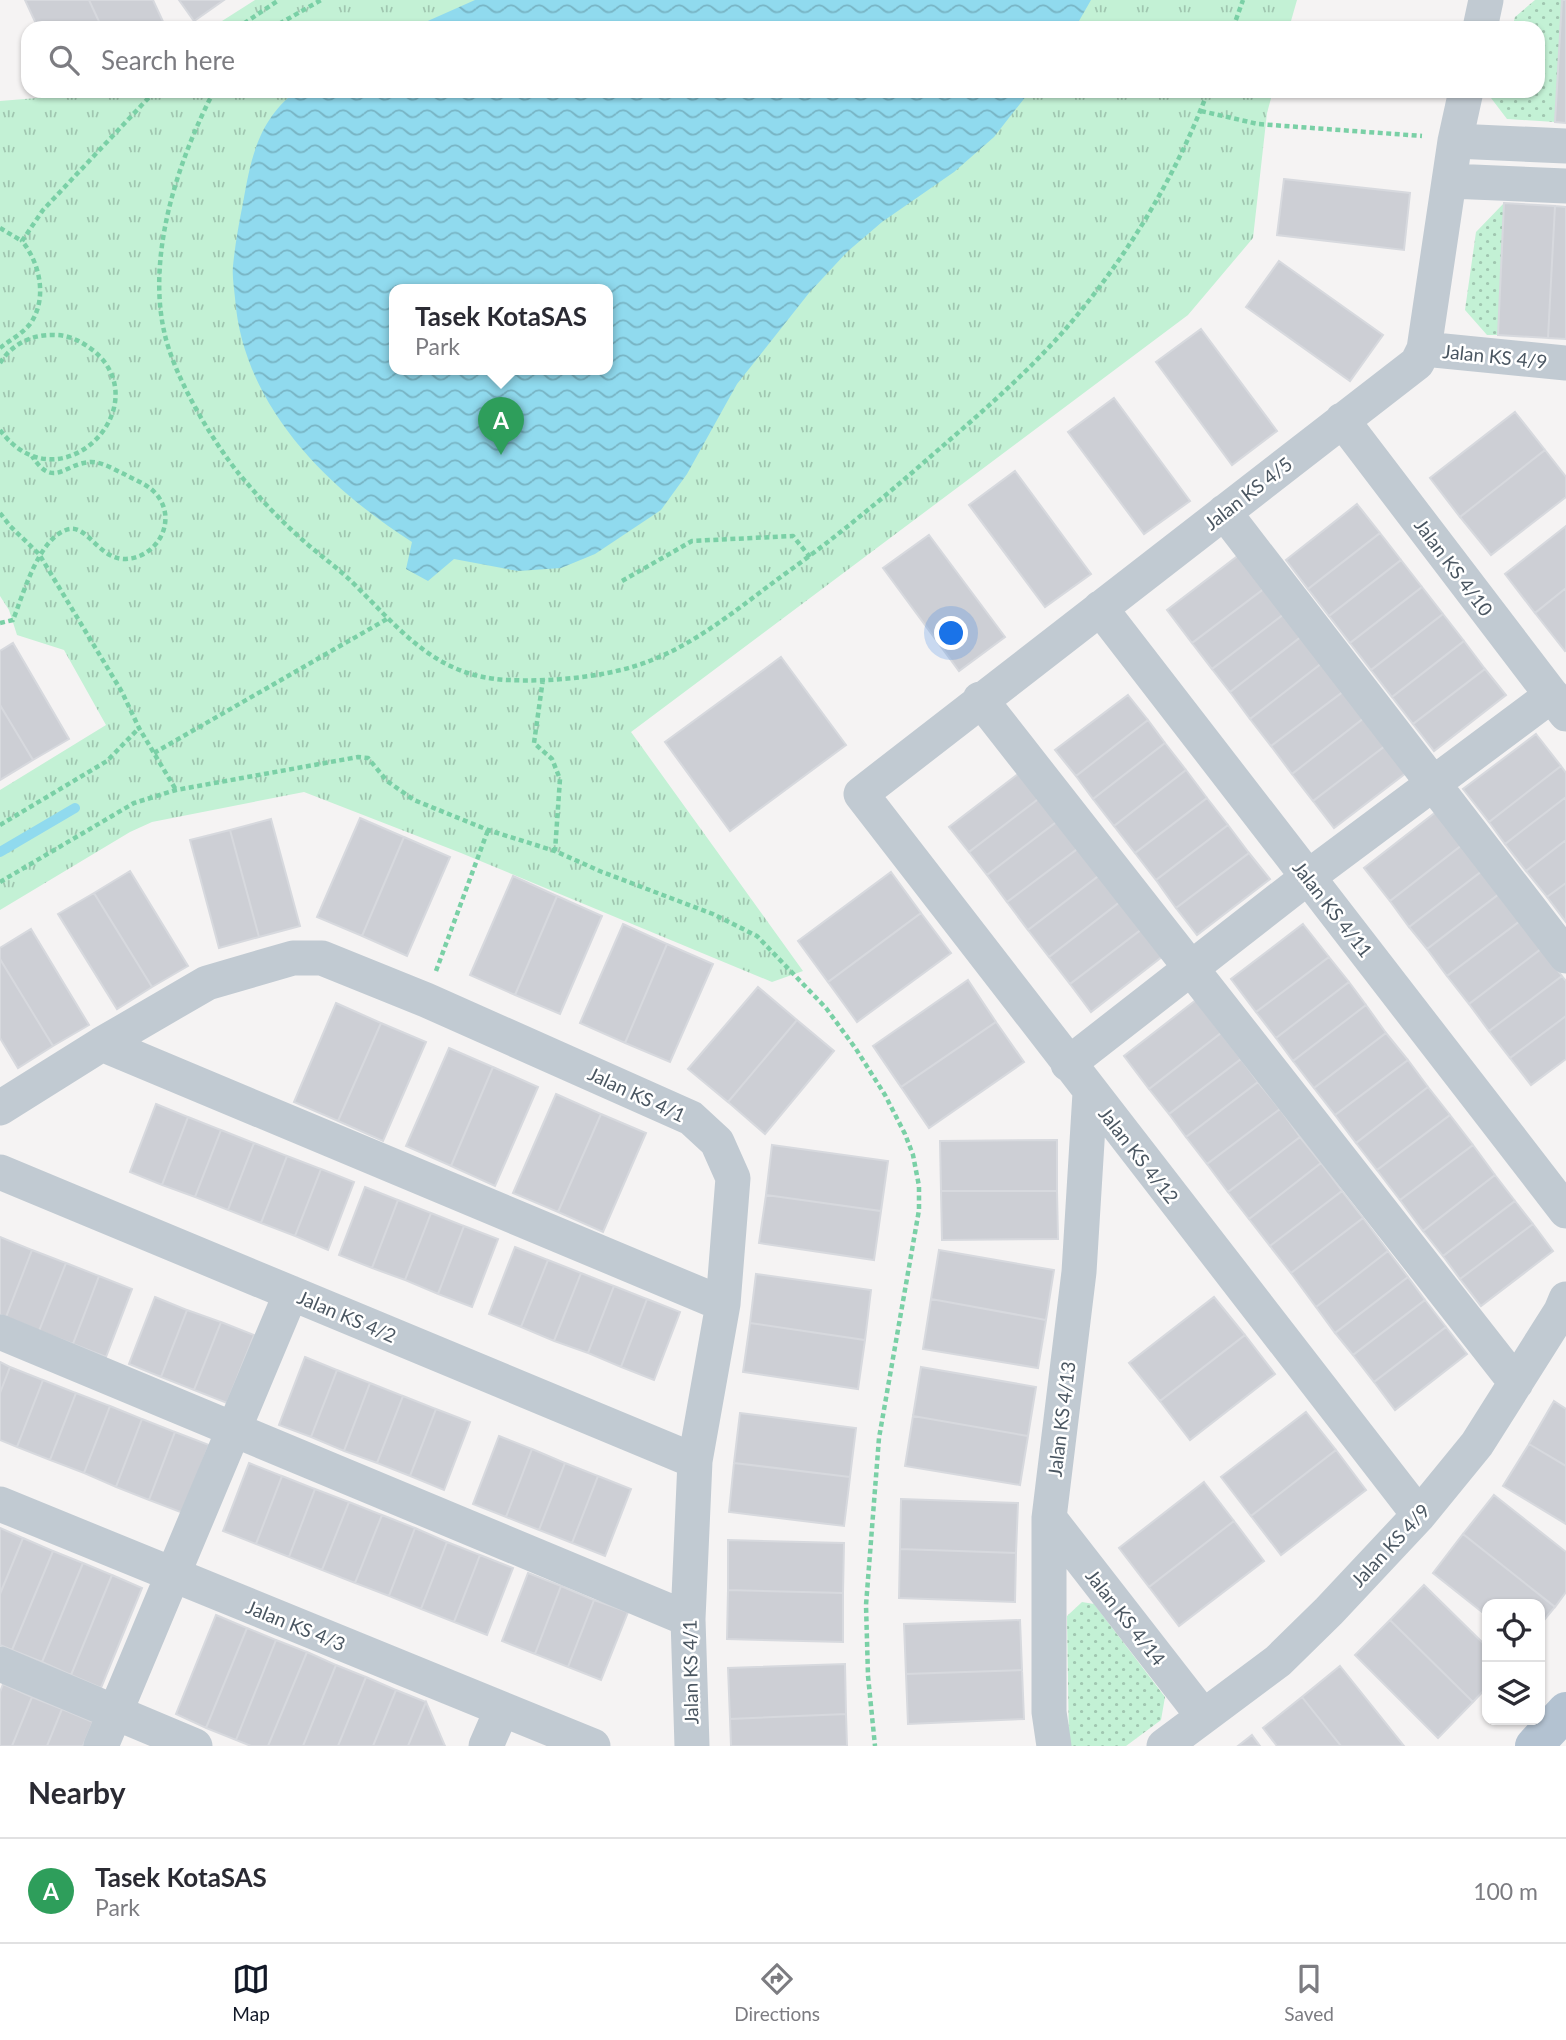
<!DOCTYPE html>
<html lang="en">
<head>
<meta charset="utf-8">
<style>
  :root { --surface:#fff; --page:#f2f2f3; --text:#2b2b33; --muted:#7c7c81; --line:#e1e1e2; --accent:#111827 }
  body { margin:0; font-family:Lato,sans-serif; background:var(--page); color:var(--text) }
  .controls { position:absolute; right:21px; bottom:21px; display:grid; overflow:hidden; border-radius:14px; box-shadow:0 2px 5px #0004 }
  .controls button { width:63px; height:63px; display:grid; place-items:center; padding:0; border:0; border-bottom:2px solid var(--line); background:var(--surface); color:var(--text); font:35px sans-serif }
  .you { position:absolute; left:952px; top:634px; width:24px; height:24px; margin:-18px; border:5px solid #fff; border-radius:50%; background:#1a73e8; box-shadow:0 0 0 10px #1a73e833 }
  .badge { display:grid; place-items:center; width:46px; height:46px; border-radius:50%; background:var(--accent); color:#fff; font-size:23px; font-weight:700 }
  .pin { position:absolute; translate:-50% -58px; filter:drop-shadow(0 2px 4px #0008) }
  .pin::after { content:''; position:absolute; top:37px; width:24px; height:21px; background:inherit; clip-path:polygon(0 0,100% 0,50% 100%) }
  .popup { position:absolute; left:389px; top:284px; width:224px; height:91px; box-sizing:border-box; display:grid; place-content:center; border-radius:14px; background:var(--surface); filter:drop-shadow(0 2px 5px #0005); font-size:23px; white-space:nowrap; color:var(--muted) }
  .popup b { font-size:26px; color:var(--text) }
  .popup::after { content:''; position:absolute; left:50%; top:100%; margin-left:-14px; border:14px solid transparent; border-top-color:var(--surface) }
  .list { margin:0; padding:0; list-style:none }
  h2 { display:flex; justify-content:space-between; align-items:center; height:91px; margin:0; padding:0 28px; font-size:30px }
  h2 small { font-size:23px; font-weight:400; color:var(--muted) }
  .list li { display:grid; grid-template-columns:46px 1fr auto; gap:21px; align-items:center; box-sizing:border-box; height:105px; padding:0 28px; border-top:2px solid var(--line) }
  .list b { display:block; font-size:26px; white-space:nowrap }
  .list p { margin:0; font-size:23px; white-space:nowrap; color:var(--muted) }
  .list em { font-size:23px; font-style:normal; color:var(--muted) }
  .icon { flex:none; width:38px; height:38px; fill:none; stroke:currentColor; stroke-width:2; stroke-linecap:round; stroke-linejoin:round }
  .map { position:relative; flex:none; width:1566px; height:1746px; overflow:hidden }
  .search { position:absolute; background:var(--surface); box-shadow:0 2px 5px #0004; left:21px; right:21px; top:21px; height:77px; display:flex; align-items:center; gap:18px; box-sizing:border-box; padding:0 24px; border-radius:21px; color:var(--muted); font-size:26px }
  .sheet { height:196px; background:var(--surface) }
  nav { display:flex; justify-content:space-around; align-items:center; box-sizing:border-box; height:98px; border-top:2px solid var(--line); background:var(--surface); font-size:19px; color:var(--muted) }
  nav a { display:grid; justify-items:center; gap:4px }
  nav .on { color:var(--accent) }
  .map>svg:first-child { display:block }
</style>
</head>
<body>
<div class="map">
<svg width="1566" height="1746" viewBox="0 0 1566 1746">
  <defs>
    <pattern id="park-tufts" width="24" height="20" patternUnits="userSpaceOnUse" patternTransform="scale(1.75)"><rect width="24" height="20" fill="#c3f1d5"/><path d="M3 7l-1-3M5 7V3M7 7l1-3M15 17l-1-3M17 17v-4M19 17l1-3" fill="none" stroke="#a0c6b0"/></pattern>
    <pattern id="garden-dots" width="8" height="8" patternUnits="userSpaceOnUse" patternTransform="scale(1.75)"><rect width="8" height="8" fill="#c3f1d5"/><path d="M2 2h.1M6 6h.1" fill="none" stroke="#a0c6b0" stroke-width="1.8" stroke-linecap="round"/></pattern>
    <pattern id="water-waves" width="16" height="10" patternUnits="userSpaceOnUse" patternTransform="scale(1.75)"><rect width="16" height="10" fill="#90daee"/><path d="M0 5q4-4 8 0t8 0" fill="none" stroke="#78b4c4"/></pattern>
  </defs>
  <rect width="100%" height="100%" fill="#f5f3f3"/>
  <path fill="url(#park-tufts)" fill-rule="evenodd" d="M255,0H1297L1289,28H211Z
    M75,91H1273L1267,113L1253,238L1188,315L631,732L803,971L772,982L461,853L304,792L152,822L130,832L0,910V790L106,725L64,650L17,635L9,610L0,596V101L61,96ZM394,289H608V369H394Z"/>
  <path fill="url(#garden-dots)" d="M1535,0H1562L1555,122L1507,119L1491,98L1493,91H1538V28H1512L1515,17Z
    M1504,203L1498,335H1487L1465,310L1476,232Z
    M1082,1602L1094,1604L1165,1697L1161,1720L1126,1746H1069L1067,1616Z"/>
  <path fill="url(#water-waves)" fill-rule="evenodd" d="M475,0H1091L1075,28H412Z
    M296,91H1030L994,137L954,172L882,222L847,252L809,293L737,384L687,474L661,510L595,554L561,568L518,571L454,559L428,581L406,569L412,542C326,487 243,405 235,298C234,287 232,276 233,266C235,245 239,223 243,203C251,158 258,121 296,91ZM394,289H608V369H394Z"/>
  <g fill="none" stroke-linecap="round" stroke-linejoin="round">
    <path stroke="#90daee" stroke-width="10" d="M0,852L75,808"/>
  </g>
  <path fill="#cdcfd5" stroke="#d7d9de" stroke-width="2" d="M25,0H89L102,28H38Z
    M89,0H153L166,28H102Z
    M179,0H224L194,21Z
    M1562,0H1566V123L1555,122Z
    M1384,91H1432L1431,97Z
    M1284,179L1410,193L1404,250L1277,235Z
    M1504,203L1555,206L1548,338L1498,335Z
    M1555,206L1566,207V339L1548,338Z
    M1279,261L1383,335L1350,381L1246,307Z
    M1201,329L1277,431L1232,465L1156,362Z
    M1114,398L1190,501L1144,534L1068,432Z
    M1515,412L1545,450L1460,517L1430,478Z
    M1545,450L1566,477V497L1491,555L1460,517Z
    M1015,471L1091,574L1045,607L969,505Z
    M1357,504L1380,533L1308,589L1286,560Z
    M1566,526V588L1535,613L1505,574Z
    M1380,533L1401,560L1329,616L1308,589Z
    M929,535L1005,637L959,671L883,568Z
    M1239,555L1265,588L1192,643L1167,610Z
    M1401,560L1422,587L1350,643L1329,616Z
    M1422,587L1443,614L1371,670L1350,643Z
    M1265,588L1284,614L1212,669L1192,643Z
    M1566,588V650L1565,651L1535,613Z
    M1284,614L1302,636L1230,692L1212,669Z
    M1443,614L1464,641L1392,697L1371,670Z
    M1302,636L1322,663L1250,719L1230,692Z
    M1464,641L1485,669L1413,724L1392,697Z
    M13,643L69,739L33,760L0,705V651Z
    M781,657L846,745L730,831L665,742Z
    M1322,663L1344,691L1271,746L1250,719Z
    M1485,669L1506,695L1434,751L1413,724Z
    M1344,691L1364,718L1292,774L1271,746Z
    M1128,695L1148,720L1076,776L1055,750Z
    M0,705L33,760L0,780Z
    M1364,718L1385,746L1313,801L1292,774Z
    M1148,720L1165,743L1093,799L1076,776Z
    M1536,734L1561,766L1489,822L1463,789Z
    M1165,743L1186,770L1114,826L1093,799Z
    M1385,746L1406,773L1334,828L1313,801Z
    M1561,766L1566,773V797L1505,844L1489,822Z
    M1186,770L1207,798L1135,853L1114,826Z
    M1022,771L1041,797L969,852L949,827Z
    M1041,797L1059,820L987,875L969,852Z
    M1566,797V840L1526,871L1505,844Z
    M1207,798L1228,825L1156,880L1135,853Z
    M1436,812L1462,845L1390,901L1364,868Z
    M360,818L404,837L362,936L317,917Z
    M271,819L300,926L259,937L230,830Z
    M1059,820L1080,847L1007,902L987,875Z
    M1228,825L1249,853L1176,908L1156,880Z
    M230,830L259,937L219,948L190,840Z
    M404,837L450,857L407,956L362,936Z
    M1566,840V883L1547,897L1526,871Z
    M1462,845L1482,871L1409,927L1390,901Z
    M1080,847L1101,874L1028,930L1007,902Z
    M1249,853L1270,879L1197,935L1176,908Z
    M130,871L188,966L152,987L94,893Z
    M1482,871L1499,894L1427,949L1409,927Z
    M891,872L921,913L828,982L798,941Z
    M1101,874L1121,901L1049,957L1028,930Z
    M513,876L557,896L515,995L470,975Z
    M1566,883V922L1547,897Z
    M94,893L152,987L117,1009L58,914Z
    M1499,894L1520,921L1447,976L1427,949Z
    M557,896L602,916L560,1014L515,995Z
    M1121,901L1142,929L1070,984L1049,957Z
    M921,913L951,953L857,1022L828,982Z
    M1520,921L1541,949L1469,1004L1447,976Z
    M623,924L667,944L625,1043L580,1023Z
    M1303,924L1329,957L1256,1012L1231,979Z
    M31,929L89,1025L53,1046L0,959V948Z
    M1142,929L1163,956L1091,1012L1070,984Z
    M667,944L713,964L670,1062L625,1043Z
    M1541,949L1562,976L1489,1031L1469,1004Z
    M1329,957L1349,982L1276,1038L1256,1012Z
    M0,959L53,1046L18,1068L0,1038Z
    M1562,976L1566,981V1016L1510,1058L1489,1031Z
    M968,980L996,1022L901,1087L873,1046Z
    M1349,982L1366,1005L1293,1061L1276,1038Z
    M758,987L797,1020L728,1102L688,1069Z
    M1196,1000L1221,1033L1149,1089L1124,1056Z
    M336,1003L381,1023L338,1121L294,1102Z
    M1366,1005L1386,1033L1314,1088L1293,1061Z
    M1566,1016V1059L1531,1085L1510,1058Z
    M797,1020L834,1051L765,1134L728,1102Z
    M996,1022L1024,1062L929,1128L901,1087Z
    M381,1023L426,1042L383,1141L338,1121Z
    M1221,1033L1241,1059L1169,1114L1149,1089Z
    M1386,1033L1408,1060L1335,1115L1314,1088Z
    M449,1048L493,1067L451,1166L406,1146Z
    M1241,1059L1258,1082L1186,1137L1169,1114Z
    M1408,1060L1428,1087L1356,1143L1335,1115Z
    M493,1067L538,1087L495,1186L451,1166Z
    M1258,1082L1280,1109L1207,1164L1186,1137Z
    M1428,1087L1450,1115L1377,1170L1356,1143Z
    M556,1094L601,1114L558,1212L513,1193Z
    M156,1104L188,1117L162,1185L130,1172Z
    M1280,1109L1300,1137L1228,1192L1207,1164Z
    M601,1114L646,1133L603,1232L558,1212Z
    M1450,1115L1473,1145L1400,1200L1377,1170Z
    M188,1117L221,1130L195,1197L162,1185Z
    M221,1130L254,1143L228,1210L195,1197Z
    M1300,1137L1321,1163L1249,1219L1228,1192Z
    M1057,1140V1191H941L940,1141Z
    M254,1143L287,1156L261,1223L228,1210Z
    M772,1145L888,1161L881,1211L766,1195Z
    M1473,1145L1495,1175L1423,1231L1400,1200Z
    M287,1156L321,1169L295,1236L261,1223Z
    M1321,1163L1342,1191L1270,1246L1249,1219Z
    M321,1169L354,1182L328,1250L295,1236Z
    M1495,1175L1515,1201L1443,1256L1423,1231Z
    M365,1187L398,1200L372,1268L339,1255Z
    M941,1191H1057L1058,1239L942,1240Z
    M1342,1191L1363,1218L1291,1273L1270,1246Z
    M766,1195L881,1211L874,1260L759,1243Z
    M398,1200L431,1213L405,1280L372,1268Z
    M1515,1201L1533,1224L1460,1279L1443,1256Z
    M431,1213L464,1226L438,1294L405,1280Z
    M1363,1218L1388,1251L1316,1307L1291,1273Z
    M1533,1224L1553,1251L1481,1306L1460,1279Z
    M464,1226L498,1239L472,1307L438,1294Z
    M0,1237L32,1250L6,1317L0,1315Z
    M515,1247L548,1260L521,1327L489,1314Z
    M32,1250L66,1263L39,1331L6,1317Z
    M939,1250L1054,1270L1046,1320L931,1299Z
    M1388,1251L1408,1277L1335,1333L1316,1307Z
    M548,1260L581,1273L554,1341L521,1327Z
    M66,1263L99,1276L73,1344L39,1331Z
    M581,1273L614,1286L588,1353L554,1341Z
    M756,1274L871,1290L865,1340L750,1323Z
    M99,1276L132,1289L106,1357L73,1344Z
    M1408,1277L1425,1300L1353,1355L1335,1333Z
    M614,1286L647,1299L621,1367L588,1353Z
    M155,1297L187,1310L161,1377L129,1364Z
    M1214,1297L1245,1335L1160,1401L1129,1363Z
    M647,1299L680,1312L654,1380L621,1367Z
    M931,1299L1046,1320L1038,1368L923,1349Z
    M1425,1300L1446,1327L1374,1382L1353,1355Z
    M187,1310L221,1322L194,1390L161,1377Z
    M221,1322L254,1335L227,1403L194,1390Z
    M750,1323L865,1340L858,1389L743,1372Z
    M1446,1327L1467,1354L1395,1410L1374,1382Z
    M1245,1335L1275,1374L1190,1440L1160,1401Z
    M305,1357L337,1370L311,1437L279,1425Z
    M0,1362L10,1367L0,1393Z
    M10,1367L43,1380L17,1447L0,1440V1393Z
    M921,1367L1036,1387L1028,1436L913,1416Z
    M337,1370L370,1383L344,1451L311,1437Z
    M43,1380L76,1393L50,1460L17,1447Z
    M370,1383L403,1396L377,1463L344,1451Z
    M76,1393L110,1406L84,1473L50,1460Z
    M403,1396L436,1409L410,1476L377,1463Z
    M1554,1401L1566,1409V1466L1529,1444Z
    M110,1406L142,1419L116,1487L84,1473Z
    M436,1409L470,1422L444,1490L410,1476Z
    M1306,1412L1336,1450L1251,1516L1221,1477Z
    M740,1413L856,1428L850,1477L734,1463Z
    M913,1416L1028,1436L1020,1485L905,1466Z
    M142,1419L175,1432L149,1500L116,1487Z
    M175,1432L209,1445L183,1513L149,1500Z
    M499,1436L532,1449L506,1517L473,1504Z
    M1529,1444L1566,1466V1524L1503,1486Z
    M532,1449L565,1463L539,1530L506,1517Z
    M1336,1450L1366,1490L1281,1555L1251,1516Z
    M249,1463L282,1476L256,1544L223,1531Z
    M565,1463L598,1476L572,1543L539,1530Z
    M734,1463L850,1477L844,1526L729,1512Z
    M282,1476L315,1489L289,1557L256,1544Z
    M598,1476L631,1489L605,1556L572,1543Z
    M1204,1482L1234,1521L1149,1587L1119,1548Z
    M315,1489L349,1502L322,1570L289,1557Z
    M1494,1495L1566,1552V1592L1555,1607L1463,1534Z
    M901,1499L1018,1503L1016,1553L900,1549Z
    M349,1502L382,1515L355,1583L322,1570Z
    M382,1515L415,1528L389,1596L355,1583Z
    M1234,1521L1264,1561L1179,1626L1149,1587Z
    M0,1528L23,1538L0,1594Z
    M415,1528L447,1542L421,1609L389,1596Z
    M1463,1534L1555,1607L1540,1625V1604H1487V1616L1433,1573Z
    M23,1538L53,1551L12,1650L0,1645V1594Z
    M728,1540L844,1543L843,1593L728,1590Z
    M447,1542L480,1555L454,1622L421,1609Z
    M900,1549L1016,1553L1015,1602L899,1598Z
    M53,1551L83,1563L42,1662L12,1650Z
    M480,1555L513,1568L487,1635L454,1622Z
    M83,1563L112,1575L71,1675L42,1662Z
    M528,1573L561,1586L535,1654L502,1641Z
    M112,1575L142,1588L101,1688L71,1675Z
    M1424,1585L1487,1647V1687L1473,1702L1390,1620Z
    M561,1586L594,1600L568,1667L535,1654Z
    M728,1590L843,1593V1642L727,1639Z
    M594,1600L628,1612L601,1680L568,1667Z
    M216,1615L247,1628L206,1728L176,1714Z
    M1020,1620L1022,1670L906,1674L904,1624Z
    M1390,1620L1473,1702L1438,1738L1355,1655Z
    M247,1628L276,1640L236,1740L206,1728Z
    M276,1640L307,1652L268,1746H251L236,1740Z
    M307,1652L336,1665L303,1746H268Z
    M845,1664L846,1714L730,1719L728,1668Z
    M336,1665L366,1677L338,1746H303Z
    M1340,1666L1404,1746H1341L1302,1697Z
    M1022,1670L1024,1719L908,1724L906,1674Z
    M366,1677L396,1690L373,1746H338Z
    M3,1684L32,1697L12,1746H0V1692Z
    M396,1690L426,1702L408,1746H373Z
    M32,1697L62,1709L47,1746H12Z
    M1302,1697L1341,1746H1277L1263,1728Z
    M426,1702L445,1746H408Z
    M62,1709L93,1722L83,1746H47Z
    M846,1714L847,1746H731L730,1719Z
    M1252,1735L1260,1746H1238Z"/>
  <g fill="none" stroke-linecap="round" stroke-linejoin="round">
    <path stroke="#7ad0a6" stroke-width="4.5" stroke-dasharray="5 3.5" stroke-linecap="butt" d="M237,28L279,0
      M272,28L321,0
      M1233,28L1243,0
      M214,91C178,160 147,254 164,331C173,375 212,441 240,475C260,499 283,523 306,543C322,557 338,568 352,582C400,629 435,677 508,680C552,682 611,677 652,660C700,641 741,606 782,576C834,539 882,499 930,457C975,418 1022,378 1062,333C1124,262 1175,179 1208,91
      M1201,111L1258,124L1422,136
      M0,228L22,241
      M0,348C10,340 22,334 30,324C48,299 40,263 22,241L43,210L155,91
      M0,363C12,344 32,334 55,335C70,335 82,342 94,351C160,407 59,510 0,430
      M0,513L10,526L39,554L122,692L139,728L176,790
      M622,581L692,541L793,536L810,557
      M0,623L13,620C23,595 38,540 66,530C87,522 97,558 124,559C157,559 178,521 157,495C149,485 137,481 126,475C115,470 103,462 91,462C64,463 54,490 32,456
      M543,679L534,743L552,759L560,779L555,851
      M154,753L387,619
      M0,825L107,761L139,728
      M0,882L134,803L176,790L358,757L368,758L387,781L414,800L488,830L555,851L602,872L713,914L757,936L826,1008L856,1049L885,1095L905,1134L913,1155L919,1186V1210L879,1438L866,1605L868,1676L875,1746
      M436,971L488,830"/>
    <path stroke="#c1cad2" stroke-width="35" d="M1480,28L1486,0
      M1455,141L1566,146
      M1450,181L1566,186
      M1424,349L1566,363
      M1342,420L1566,714
      M1224,512L1566,956
      M1100,608L1566,1211
      M980,699L1516,1383
      M102,1044L723,1304
      M1068,1064L1308,877L1552,695
      M0,1108L102,1044L207,983L293,958H322L426,1000L691,1118L717,1142L733,1178L723,1304L695,1461L688,1619L692,1746
      M0,1172L695,1461
      M0,1332L688,1619
      M0,1504L593,1746
      M1419,1515L861,794L1417,363L1424,349L1455,141L1466,91
      M1049,1518L1203,1716
      M0,1664L195,1746
      M101,1746L291,1293
      M486,1746L502,1709
      M1054,1746L1049,1712V1518L1079,1272L1090,1093
      M1164,1746L1278,1661L1329,1611L1419,1515L1477,1444L1561,1311L1566,1299"/>
    <path stroke="#b3c2d1" stroke-width="38" d="M1534,1746L1566,1711"/>
  </g>
  <g text-anchor="middle" dominant-baseline="central" stroke-width="5" stroke-linejoin="round" paint-order="stroke">
    <g font-size="19" fill="#4a5661" stroke="#fff">
      <text transform="translate(1495 356) rotate(6)">Jalan KS 4/9</text>
      <text transform="translate(1248 493) rotate(-38)">Jalan KS 4/5</text>
      <text transform="translate(1454 567) rotate(53)">Jalan KS 4/10</text>
      <text transform="translate(1333 909) rotate(52)">Jalan KS 4/11</text>
      <text transform="translate(637 1094) rotate(25)">Jalan KS 4/1</text>
      <text transform="translate(1139 1155) rotate(52)">Jalan KS 4/12</text>
      <text transform="translate(347 1316) rotate(23)">Jalan KS 4/2</text>
      <text transform="translate(1061 1419) rotate(-83)">Jalan KS 4/13</text>
      <text transform="translate(1390 1545) rotate(-47)">Jalan KS 4/9</text>
      <text transform="translate(1126 1617) rotate(52)">Jalan KS 4/14</text>
      <text transform="translate(296 1625) rotate(22)">Jalan KS 4/3</text>
      <text transform="translate(690 1672) rotate(-91)">Jalan KS 4/1</text>
    </g>
  </g>
</svg>
<div class="controls">
<button><svg class="icon" aria-label="locate" viewBox="0 0 24 24"><circle cx="12" cy="12" r="6"/><path d="M12 2v4M12 18v4M2 12h4M18 12h4"/></svg></button>
<button><svg class="icon" aria-label="layers" viewBox="0 0 24 24"><path d="M12 4l9 5-9 5-9-5zM3 14l9 5 9-5"/></svg></button>
</div>
<div class="you"></div>
<div class="pin badge" style="left:501px;top:455px;background:#2e9e5b">A</div>
<div class="popup"><b>Tasek KotaSAS</b>Park</div>
<div class="search"><svg class="icon" aria-label="search" viewBox="0 0 24 24"><circle cx="10" cy="10" r="6"/><path d="M15 15l6 6"/></svg>Search here</div>
</div>
<section class="sheet">
<h2>Nearby<small></small></h2>
<ul class="list">
<li><span class="badge" style="background:#2e9e5b">A</span><div><b>Tasek KotaSAS</b><p>Park</p></div><em>100 m</em></li>
</ul>
</section>
<nav>
<a class="on"><svg class="icon" aria-label="map" viewBox="0 0 24 24"><path d="M3 6l6-2 6 2 6-2v14l-6 2-6-2-6 2zM9 4v14M15 6v14"/></svg>Map</a>
<a><svg class="icon" aria-label="directions" viewBox="0 0 24 24"><path d="M12 3l9 9-9 9-9-9zM9 14v-3h6M13 9l2 2-2 2"/></svg>Directions</a>
<a><svg class="icon" aria-label="saved" viewBox="0 0 24 24"><path d="M7 4h10v16l-5-4-5 4z"/></svg>Saved</a>
</nav>
</body>
</html>
